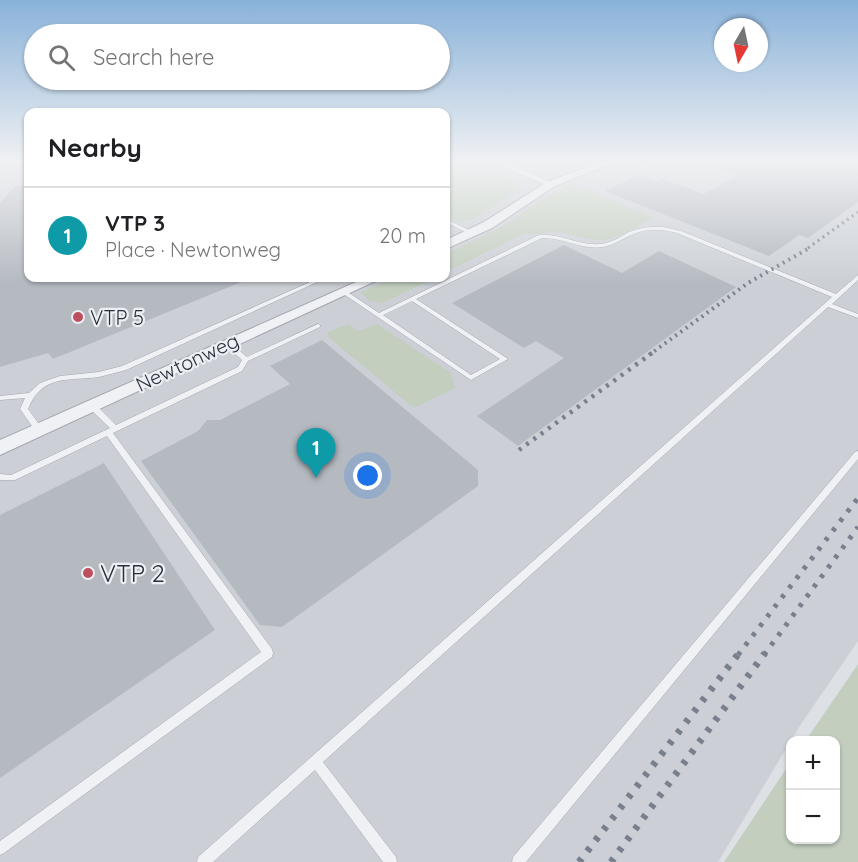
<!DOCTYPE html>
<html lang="en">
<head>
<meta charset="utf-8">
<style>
  :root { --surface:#fff; --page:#f2f2f2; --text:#202124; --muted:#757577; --line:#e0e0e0; --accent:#be4f5f }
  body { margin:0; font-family:Quicksand,sans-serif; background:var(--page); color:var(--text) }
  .controls { position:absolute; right:18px; bottom:18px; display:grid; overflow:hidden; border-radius:12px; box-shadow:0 2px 4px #0004 }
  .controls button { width:54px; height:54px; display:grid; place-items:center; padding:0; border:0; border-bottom:2px solid var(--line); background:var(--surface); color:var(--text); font:30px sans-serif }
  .compass { position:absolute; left:714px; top:18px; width:54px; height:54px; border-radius:50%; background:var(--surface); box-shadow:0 2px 4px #0004; rotate:189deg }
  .you { position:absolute; left:368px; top:476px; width:21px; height:21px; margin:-15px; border:4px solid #fff; border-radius:50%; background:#1a73e8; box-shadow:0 0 0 9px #1a73e833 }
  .badge { display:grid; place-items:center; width:39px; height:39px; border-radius:50%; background:var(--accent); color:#fff; font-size:20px; font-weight:700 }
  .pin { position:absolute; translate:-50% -50px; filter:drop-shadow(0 2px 3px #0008) }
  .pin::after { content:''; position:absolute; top:32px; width:21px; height:18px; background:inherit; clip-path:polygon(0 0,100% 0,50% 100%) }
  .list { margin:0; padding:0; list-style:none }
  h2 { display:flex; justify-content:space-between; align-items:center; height:78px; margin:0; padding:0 24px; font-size:26px }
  h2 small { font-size:20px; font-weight:400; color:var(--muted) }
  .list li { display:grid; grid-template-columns:39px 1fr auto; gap:18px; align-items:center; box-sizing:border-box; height:96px; padding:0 24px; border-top:2px solid var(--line) }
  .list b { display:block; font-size:22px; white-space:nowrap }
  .list p { margin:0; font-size:20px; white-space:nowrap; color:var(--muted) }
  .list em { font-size:20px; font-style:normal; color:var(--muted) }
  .icon { flex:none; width:33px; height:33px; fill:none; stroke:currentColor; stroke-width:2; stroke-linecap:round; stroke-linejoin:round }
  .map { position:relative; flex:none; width:858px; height:862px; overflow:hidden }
  .search { position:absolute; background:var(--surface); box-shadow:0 2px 4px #0004; left:24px; top:24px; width:426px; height:66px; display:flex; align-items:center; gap:15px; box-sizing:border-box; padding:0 21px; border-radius:33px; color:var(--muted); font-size:22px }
  .panel { position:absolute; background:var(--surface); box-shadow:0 2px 4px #0004; left:24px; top:108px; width:426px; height:174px; border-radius:12px }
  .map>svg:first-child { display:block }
</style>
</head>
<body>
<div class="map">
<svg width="858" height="862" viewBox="0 0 858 862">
  <rect width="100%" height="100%" fill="#dde0e5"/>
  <path fill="#ccd0d6" d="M0,162H28V278H446V162H858V641L801,724L718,862H0Z"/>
  <path fill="#c3cebf" d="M463,162H476L522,188L474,219L458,222L446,215V164Z
    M573,183L653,218C637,226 618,240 600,240C584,240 569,232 553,232C544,232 535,236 525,233L446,272V254L507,224L542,199Z
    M393,278H435L383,303L368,300L361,292Z
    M348,324L359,331L377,324L451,373L455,388L414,408L328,337V332Z
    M858,664V862H724L790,763V840H836V740H806Z"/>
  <path fill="#b5bac1" d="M707,162H858V202L808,238L799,235L769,256L605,191L638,175L657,182L663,179L704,194L738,175L706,165Z
    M28,185V278H251L53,359L48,353L0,367V203L15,186Z
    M564,245L622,273L659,251L736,287L518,446L477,416L564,358L536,341L524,348L452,303Z
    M322,340L478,470V486L282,627L260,625L141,461L198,431L207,420H220L290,384L270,366Z
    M104,463L215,630L0,778V515Z"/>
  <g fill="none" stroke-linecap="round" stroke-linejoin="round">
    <defs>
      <path id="service" d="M533,162H540L534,164L532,163Z
        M649,162H655L631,172L627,171Z
        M446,219L473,232L474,233L469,234L446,222Z
        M652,227H663L681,231L836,294L858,275V280L832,304L858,314V318L828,307L323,762L396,857L397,862H383L315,770L213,862H197L198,857L832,297L677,233C660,228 644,228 627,237C619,241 611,246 602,247C581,250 562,237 542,238L416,299L508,359L471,380L342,293V291H346L379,313L539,235C560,233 579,246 599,244C610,244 620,237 629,232C637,229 644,227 652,227ZM412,301L500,359L471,375L383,315Z
        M319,278H326L126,370C117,372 108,375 99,377C68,381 42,374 28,409L42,428L43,430L42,432H36L20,409L25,398L0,400V396L29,393L40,383L60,376L99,372L122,366Z
        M318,324L320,325V327L248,361L242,371L113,433L272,649L273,653L272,657L4,853L0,855V841L261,652L107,436L15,480H0V474L11,475L110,428L89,408L88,406L89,404H95L116,425L238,367L242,360L226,345L225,344L226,343H230L247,357Z
        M858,451V459L526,862H512L513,857L855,452Z"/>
      <path id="minor" d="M492,162H504L555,184L548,186Z"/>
      <path id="tertiary" d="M600,162H615L555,186L492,228L446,249V240L484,222L547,182Z
        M365,278H382L0,455V440Z"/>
    </defs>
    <use href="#service" stroke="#a3a7ae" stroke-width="1"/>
    <use href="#minor" stroke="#a3a7ae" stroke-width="1"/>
    <use href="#tertiary" stroke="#a3a7ae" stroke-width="2"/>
    <use href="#service" fill="#eff1f4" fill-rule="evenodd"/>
    <use href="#minor" fill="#eff1f4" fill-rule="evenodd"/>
    <use href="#tertiary" fill="#eff1f4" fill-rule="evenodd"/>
    <path stroke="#79808d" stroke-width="3" stroke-dasharray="2 4" stroke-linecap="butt" d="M808,248L858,212"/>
    <path stroke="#79808d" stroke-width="4" stroke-dasharray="2 4.5" stroke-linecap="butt" d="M649,355L748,283L811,247"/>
    <path stroke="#79808d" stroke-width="4.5" stroke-dasharray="3 6" stroke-linecap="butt" d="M519,450L652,353"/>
    <path stroke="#79808d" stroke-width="5" stroke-dasharray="4 8" stroke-linecap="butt" d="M738,655L858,498
      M764,655L858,527"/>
    <path stroke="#79808d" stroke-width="7" stroke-dasharray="4.5 9" stroke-linecap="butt" d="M579,862L739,653
      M611,862L765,653"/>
  </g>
  <linearGradient id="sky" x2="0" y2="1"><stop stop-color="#89b2d9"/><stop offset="0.57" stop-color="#f0f1f3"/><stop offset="1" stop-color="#f0f1f3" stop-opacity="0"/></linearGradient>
  <rect width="858" height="283" fill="url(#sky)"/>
  <g fill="#be4f5f" stroke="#eceff3" stroke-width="2">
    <circle cx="78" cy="317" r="6"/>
    <circle cx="88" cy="573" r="6"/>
  </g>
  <g text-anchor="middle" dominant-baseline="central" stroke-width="4.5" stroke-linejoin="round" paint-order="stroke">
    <g font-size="20" fill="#292f3a" stroke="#eceff3" text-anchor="start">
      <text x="90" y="317">VTP 5</text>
    </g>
    <g font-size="20" fill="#292f3a" stroke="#eceff3">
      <text transform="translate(187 362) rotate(-25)">Newtonweg</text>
    </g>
    <g font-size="24" fill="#292f3a" stroke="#eceff3" text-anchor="start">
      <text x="100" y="573">VTP 2</text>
    </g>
  </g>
</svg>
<div class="controls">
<button>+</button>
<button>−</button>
</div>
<svg class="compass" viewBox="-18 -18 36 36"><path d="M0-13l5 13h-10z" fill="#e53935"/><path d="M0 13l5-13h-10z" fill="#757577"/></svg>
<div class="you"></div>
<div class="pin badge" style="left:316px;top:478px;background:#0f9aa8">1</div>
<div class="search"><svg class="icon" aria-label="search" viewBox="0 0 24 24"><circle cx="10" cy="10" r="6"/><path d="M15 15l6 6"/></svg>Search here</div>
<section class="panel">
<h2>Nearby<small></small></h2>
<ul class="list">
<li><span class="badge" style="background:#0f9aa8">1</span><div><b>VTP 3</b><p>Place · Newtonweg</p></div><em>20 m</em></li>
</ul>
</section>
</div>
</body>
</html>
